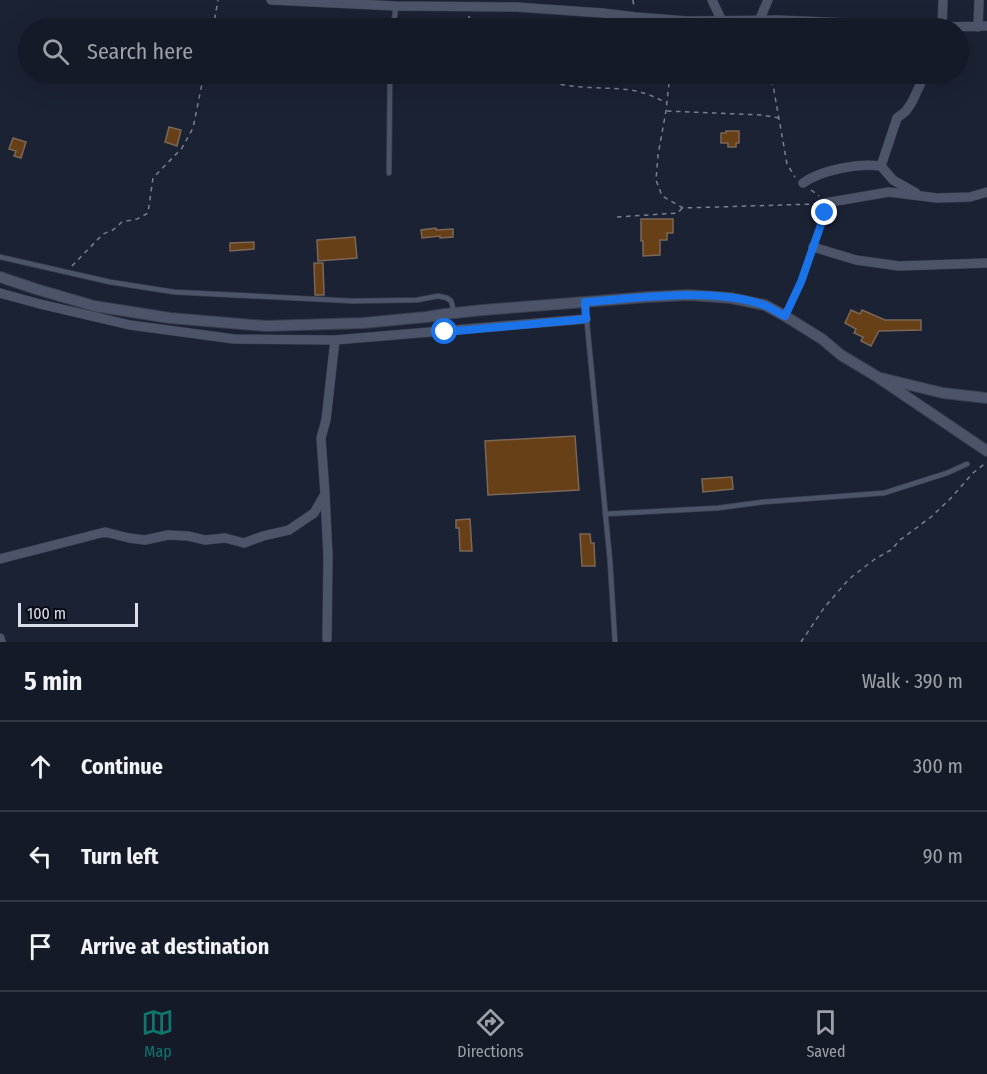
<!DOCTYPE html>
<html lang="en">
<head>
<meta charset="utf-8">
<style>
  :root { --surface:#141a27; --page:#212733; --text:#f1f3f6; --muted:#9da1a7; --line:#333844; --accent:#0f766e }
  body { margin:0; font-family:"Fira Sans Condensed",sans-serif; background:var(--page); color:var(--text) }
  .scale { position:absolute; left:18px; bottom:15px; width:120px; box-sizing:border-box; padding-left:6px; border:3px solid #dbdfec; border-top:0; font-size:16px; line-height:21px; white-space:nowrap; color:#dbdfec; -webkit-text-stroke:4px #090c14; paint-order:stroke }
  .stop { position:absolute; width:18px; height:18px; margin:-14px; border:4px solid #1a73e8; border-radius:50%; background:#fff }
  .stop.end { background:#1a73e8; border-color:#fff; box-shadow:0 2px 6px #0008 }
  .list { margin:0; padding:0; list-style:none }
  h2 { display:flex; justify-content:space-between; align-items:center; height:78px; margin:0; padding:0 24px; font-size:26px }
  h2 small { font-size:20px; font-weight:400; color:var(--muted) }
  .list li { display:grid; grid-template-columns:39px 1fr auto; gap:18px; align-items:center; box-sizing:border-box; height:90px; padding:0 24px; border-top:2px solid var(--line) }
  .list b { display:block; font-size:22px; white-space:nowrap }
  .list em { font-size:20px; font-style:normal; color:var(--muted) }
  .icon { flex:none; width:33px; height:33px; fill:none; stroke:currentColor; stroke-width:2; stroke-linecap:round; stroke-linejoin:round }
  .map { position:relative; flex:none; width:987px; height:642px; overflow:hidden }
  .search { position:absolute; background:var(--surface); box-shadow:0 6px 24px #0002; left:18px; right:18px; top:18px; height:66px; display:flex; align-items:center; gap:15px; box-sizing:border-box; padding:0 21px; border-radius:33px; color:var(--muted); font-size:22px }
  .sheet { height:348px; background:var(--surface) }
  nav { display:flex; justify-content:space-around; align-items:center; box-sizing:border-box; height:84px; border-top:2px solid var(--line); background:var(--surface); font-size:16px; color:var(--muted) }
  nav a { display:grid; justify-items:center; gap:3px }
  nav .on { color:var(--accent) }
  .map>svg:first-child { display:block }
</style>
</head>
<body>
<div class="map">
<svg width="987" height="642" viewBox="0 0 987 642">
  <rect width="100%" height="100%" fill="#1b2234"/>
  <path fill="#684017" stroke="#7b6756" stroke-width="1.5" d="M169,127L181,130L177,146L165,142Z
    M726,131H739V143H736V147H728V143H721V133H726Z
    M13,138L26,142L21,158L14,156L16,151L9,149Z
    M641,219H673V233H667V240H660V255L643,256V241H641Z
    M436,228V230L453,229V237L440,238V236L422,238L421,230Z
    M355,237L357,258L318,261L317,240Z
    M254,242V249L230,251V243Z
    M314,263H323L324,295H315Z
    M851,310L860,314L862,310L885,320H921V330L879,331L871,346L861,341L863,337L854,333L856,329L845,323Z
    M575,436L579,490L488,495L485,441Z
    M732,477L733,489L703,492L702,479Z
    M470,519L472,551H460L459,528H456V520Z
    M580,534H590L591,543H594L595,566H582Z"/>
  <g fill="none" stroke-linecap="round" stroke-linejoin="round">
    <defs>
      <path id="service" d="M393,28L396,6
        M389,173L390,74
        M0,257L110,282L174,292L353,301L417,300L438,296L447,298L451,301L454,311
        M585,302L610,561L615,642
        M605,514L718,508L763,502L884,493L947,473L967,464"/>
      <path id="minor" d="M271,0L396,6L516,7L602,13L636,17L687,21L778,20L942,27L987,26
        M712,0L722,21
        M759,21L768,0
        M942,27L943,0
        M978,27L979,0
        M881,166L897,118L906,111L912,102L925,74
        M803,183C821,170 858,163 881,166L893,180L916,193
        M825,203L889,192L937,198L970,197L987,192
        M813,247L856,260L899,266L987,263
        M0,293L40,304L130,325L234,339L335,340L586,319
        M325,494L328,556L327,639
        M0,559L105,532L129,538L145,540L168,535L188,536L205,540L225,538L244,543L263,536L289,530L314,513L325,494L321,438L326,420L335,340
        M0,638L1,642"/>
      <path id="tertiary" d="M0,277L36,289L94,306L170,318L266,326L363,323L426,317L445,314L483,310L648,297L689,295L731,298L765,305L785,316L822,339L841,355L876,376L987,451
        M881,378L943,393L987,398"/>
    </defs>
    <use href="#service" stroke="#393e4d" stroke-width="6"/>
    <use href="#minor" stroke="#393e4d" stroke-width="10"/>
    <use href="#tertiary" stroke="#393e4d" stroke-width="12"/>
    <path stroke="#7b8090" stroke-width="1.5" stroke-dasharray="4.5 4.5" stroke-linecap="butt" d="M633,0L634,8
      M469,16L471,28
      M213,28L218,0
      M537,74V76C563,91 602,86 631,90C644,92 655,97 667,103
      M670,74L666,111L658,155L656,180L662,196L683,208L815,204
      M764,74L773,85L787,164L795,177
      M667,111L762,115L779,118
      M811,190L819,196
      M617,217L678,213L682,208
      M816,240L825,211
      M72,266L103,234L113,230L122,222L137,219L148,213L153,178L182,148L193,128L204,74
      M789,307L801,282L810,256
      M801,642L824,608L849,579L875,559L891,550L900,540L931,517L950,499L973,473L987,462"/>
    <use href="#service" stroke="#4c5469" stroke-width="4.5"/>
    <use href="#minor" stroke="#4c5469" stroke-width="9"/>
    <use href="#tertiary" stroke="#4c5469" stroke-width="10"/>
  </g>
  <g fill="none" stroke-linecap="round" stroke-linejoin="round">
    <path stroke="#1a73e8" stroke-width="8" d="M445,332L586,319L585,302C639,298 713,287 764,305C772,308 778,313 785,316L801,282L825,213"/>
  </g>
</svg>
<div class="scale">100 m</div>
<div class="stop" style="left:445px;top:332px"></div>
<div class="stop end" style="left:825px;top:213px"></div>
<div class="search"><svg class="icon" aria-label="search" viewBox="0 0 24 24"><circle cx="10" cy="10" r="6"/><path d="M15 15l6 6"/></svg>Search here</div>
</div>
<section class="sheet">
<h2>5 min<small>Walk · 390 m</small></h2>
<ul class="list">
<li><svg class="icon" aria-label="ahead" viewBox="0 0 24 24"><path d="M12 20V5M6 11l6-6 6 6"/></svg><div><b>Continue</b></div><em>300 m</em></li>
<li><svg class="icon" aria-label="left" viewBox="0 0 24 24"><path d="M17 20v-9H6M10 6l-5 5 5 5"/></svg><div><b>Turn left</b></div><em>90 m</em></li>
<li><svg class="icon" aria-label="arrive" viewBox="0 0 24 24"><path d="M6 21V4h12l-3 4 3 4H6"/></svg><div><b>Arrive at destination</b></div></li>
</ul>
</section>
<nav>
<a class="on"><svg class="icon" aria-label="map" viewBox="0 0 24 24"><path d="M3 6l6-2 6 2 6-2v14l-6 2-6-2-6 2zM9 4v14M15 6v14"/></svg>Map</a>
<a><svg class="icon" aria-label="directions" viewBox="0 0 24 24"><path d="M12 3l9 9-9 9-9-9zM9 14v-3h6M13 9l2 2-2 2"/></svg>Directions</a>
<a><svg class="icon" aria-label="saved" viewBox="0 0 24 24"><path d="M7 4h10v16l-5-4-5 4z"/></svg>Saved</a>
</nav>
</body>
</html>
